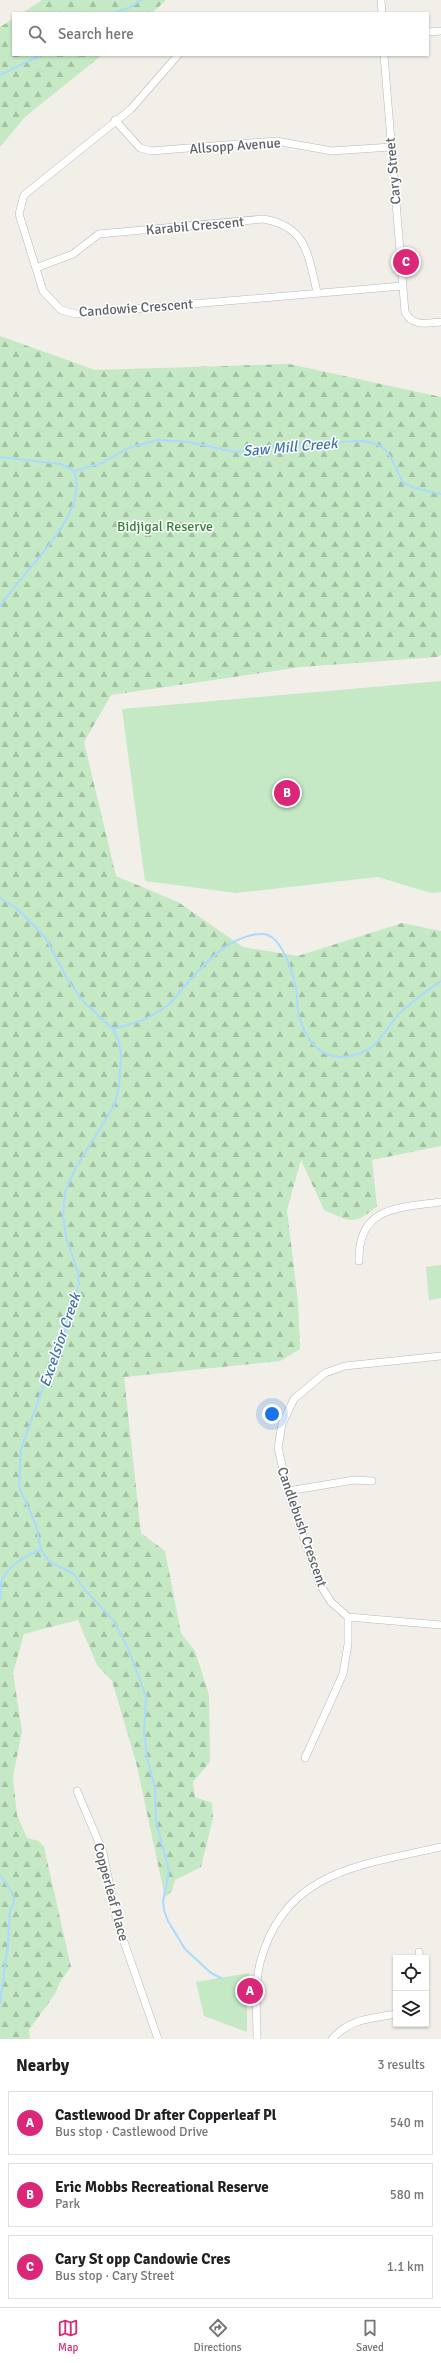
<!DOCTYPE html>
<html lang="en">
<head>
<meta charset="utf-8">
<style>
  :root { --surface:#fff; --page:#f2f2f2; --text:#202124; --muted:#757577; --line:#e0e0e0; --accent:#db2777 }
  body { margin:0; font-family:Signika,sans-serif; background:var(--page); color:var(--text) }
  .controls { position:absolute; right:12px; bottom:12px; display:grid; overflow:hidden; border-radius:0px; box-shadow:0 1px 3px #0004 }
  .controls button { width:36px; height:36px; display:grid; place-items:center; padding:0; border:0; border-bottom:1px solid var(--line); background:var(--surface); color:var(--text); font:20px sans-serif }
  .you { position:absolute; left:272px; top:1414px; width:14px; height:14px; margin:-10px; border:3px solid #fff; border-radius:50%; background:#1a73e8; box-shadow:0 0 0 6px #1a73e833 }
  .badge { display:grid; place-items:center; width:26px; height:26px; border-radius:50%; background:var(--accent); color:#fff; font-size:13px; font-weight:700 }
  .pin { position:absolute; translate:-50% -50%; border:2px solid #fff; box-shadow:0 1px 4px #0006 }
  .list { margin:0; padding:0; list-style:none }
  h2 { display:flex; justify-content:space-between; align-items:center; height:52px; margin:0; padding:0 16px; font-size:17px }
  h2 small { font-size:13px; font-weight:400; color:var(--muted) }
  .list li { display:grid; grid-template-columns:26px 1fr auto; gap:12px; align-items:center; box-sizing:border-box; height:64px; margin:0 8px 8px; padding:0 8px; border:1px solid var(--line); border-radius:0px }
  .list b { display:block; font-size:15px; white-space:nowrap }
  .list p { margin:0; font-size:13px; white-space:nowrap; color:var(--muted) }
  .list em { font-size:13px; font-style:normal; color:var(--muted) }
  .icon { flex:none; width:22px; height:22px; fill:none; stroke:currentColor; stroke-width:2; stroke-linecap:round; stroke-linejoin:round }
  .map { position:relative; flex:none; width:441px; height:2039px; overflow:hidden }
  .search { position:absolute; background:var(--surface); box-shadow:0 1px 3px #0004; left:12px; right:12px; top:12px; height:44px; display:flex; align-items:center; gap:10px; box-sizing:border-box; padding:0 14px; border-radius:0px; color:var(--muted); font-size:15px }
  .sheet { height:268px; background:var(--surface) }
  nav { display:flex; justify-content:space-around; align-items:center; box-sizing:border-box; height:56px; border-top:1px solid var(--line); background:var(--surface); font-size:11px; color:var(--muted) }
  nav a { display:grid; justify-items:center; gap:2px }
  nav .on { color:var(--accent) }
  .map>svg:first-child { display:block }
</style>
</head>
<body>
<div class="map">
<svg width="441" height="2039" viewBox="0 0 441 2039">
  <defs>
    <pattern id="forest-firs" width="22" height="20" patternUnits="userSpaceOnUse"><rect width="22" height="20" fill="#c5e8c5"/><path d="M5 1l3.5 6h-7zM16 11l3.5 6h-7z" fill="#a3c0a4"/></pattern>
  </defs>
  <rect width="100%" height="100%" fill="#f1efe8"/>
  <path fill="url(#forest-firs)" d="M42,0H166L152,13H22Z
    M13,19V55H102L25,117L0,147V27Z
    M0,336L95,370L289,364L441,397V655L437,657L301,667L111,695L84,742L116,876L178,902L243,947L298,956L402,923L441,931V1146L372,1160L377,1206C354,1226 351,1222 324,1210L301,1160L287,1210L298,1302L300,1349L280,1361L124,1377L141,1533L165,1551L181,1633L195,1651L209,1695L210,1762L193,1782L195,1797L212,1803L213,1818L201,1867L175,1880L172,1891L165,1897L136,1762L112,1681L97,1665L78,1620L24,1634L13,1673L22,1731L13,1777L17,1815L27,1838L39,1841L44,1847L71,1967L60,1982L55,1994L29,2030L30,2039H0Z"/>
  <path fill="#c5e8c5" d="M441,681V892L431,893L378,877L236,893L145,881L122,709Z
    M441,1265V1298L429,1300L426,1267Z
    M249,1973L247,1990V2032L204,2016L196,1982Z"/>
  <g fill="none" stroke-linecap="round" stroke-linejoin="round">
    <path stroke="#aadaff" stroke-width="2" d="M114,13L131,7L141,0
      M0,75L41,55
      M0,457L61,464L74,471C91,516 20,572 0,607
      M74,471L102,463L128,448L157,440L189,442L235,452L300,443L363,441C394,445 390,462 404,483L415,488L441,494
      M0,898L16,908L45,937L69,982L84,1002L113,1029L119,1042L121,1056L119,1087L114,1106L75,1169L65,1192L63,1216L66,1237L78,1272L79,1284L68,1314L64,1336L47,1376L21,1449L19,1487L36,1525L41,1550C26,1555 9,1565 2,1580C0,1585 1,1593 0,1599
      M113,1029C133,1024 152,1018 168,1005C174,1001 177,994 182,989C201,967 231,933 263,934C281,935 292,970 295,985C298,994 297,1003 298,1012C306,1046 327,1067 363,1052C380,1045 386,1028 398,1015C411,1002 426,991 441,981
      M41,1550L50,1562L74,1574L85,1590L113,1620L127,1646L146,1696L144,1731L147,1757L155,1788L156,1821L169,1871L163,1901L164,1910L168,1921L185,1949L211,1973L221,1978
      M0,1875L13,1894L14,1902L10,1911L8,1944L0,2003"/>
    <defs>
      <path id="street" d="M381,0L382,13
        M428,32L441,31
        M178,55L131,109L24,195L19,214L43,291L61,310L76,314L402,286
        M384,55L405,312C413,327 427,323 441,322
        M115,120L140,148L151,151L276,141L332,151L391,147
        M36,268L73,254L99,234L263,219C307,226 308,255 317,292
        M359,1261C358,1206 398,1208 441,1202
        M441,1356L345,1366L325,1373L294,1399L282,1424L278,1448L288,1491L319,1583L331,1602L348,1617L441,1625
        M288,1491L354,1480L372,1481
        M305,1758L343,1674L348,1644V1617
        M77,1791L103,1852L117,1922L158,2039
        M419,1952L420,1958
        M257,2039C257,2014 254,1988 260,1963C284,1870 362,1865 441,1847
        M332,2039C351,2018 370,2019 396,2014"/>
    </defs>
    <use href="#street" stroke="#b5b8bc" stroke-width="8"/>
    <use href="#street" stroke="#fff" stroke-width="7"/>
  </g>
  <g text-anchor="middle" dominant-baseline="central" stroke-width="3" stroke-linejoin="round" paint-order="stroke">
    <g font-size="14" fill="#5f6368" stroke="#fff">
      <text transform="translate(235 146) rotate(-4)">Allsopp Avenue</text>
      <text transform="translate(393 171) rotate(-95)">Cary Street</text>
      <text transform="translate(195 226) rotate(-5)">Karabil Crescent</text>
      <text transform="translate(136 308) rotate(-4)">Candowie Crescent</text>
      <text transform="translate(302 1527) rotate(71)">Candlebush Crescent</text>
      <text transform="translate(111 1892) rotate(75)">Copperleaf Place</text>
    </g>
    <g font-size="14" fill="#348238" stroke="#fff">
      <text x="165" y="526">Bidjigal Reserve</text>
    </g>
    <g font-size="15" font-style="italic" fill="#4174aa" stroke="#fff">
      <text transform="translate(290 447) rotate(-5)">Saw Mill Creek</text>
      <text transform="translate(60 1340) rotate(-71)">Excelsior Creek</text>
    </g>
  </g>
</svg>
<div class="controls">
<button><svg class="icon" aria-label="locate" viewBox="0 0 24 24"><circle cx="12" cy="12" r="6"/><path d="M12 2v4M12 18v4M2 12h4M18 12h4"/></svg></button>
<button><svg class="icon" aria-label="layers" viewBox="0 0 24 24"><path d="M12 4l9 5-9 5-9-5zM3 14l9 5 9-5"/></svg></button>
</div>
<div class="you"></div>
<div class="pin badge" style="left:250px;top:1991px">A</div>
<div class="pin badge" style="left:287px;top:793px">B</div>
<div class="pin badge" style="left:406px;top:262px">C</div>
<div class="search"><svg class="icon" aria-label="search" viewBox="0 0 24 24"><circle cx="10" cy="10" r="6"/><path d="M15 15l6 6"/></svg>Search here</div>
</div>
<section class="sheet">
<h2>Nearby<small>3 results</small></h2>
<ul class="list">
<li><span class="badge">A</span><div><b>Castlewood Dr after Copperleaf Pl</b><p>Bus stop · Castlewood Drive</p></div><em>540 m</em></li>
<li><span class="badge">B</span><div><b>Eric Mobbs Recreational Reserve</b><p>Park</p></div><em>580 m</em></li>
<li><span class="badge">C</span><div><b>Cary St opp Candowie Cres</b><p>Bus stop · Cary Street</p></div><em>1.1 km</em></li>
</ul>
</section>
<nav>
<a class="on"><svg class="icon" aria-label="map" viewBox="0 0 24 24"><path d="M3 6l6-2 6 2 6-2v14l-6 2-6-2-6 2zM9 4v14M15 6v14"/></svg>Map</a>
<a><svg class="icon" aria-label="directions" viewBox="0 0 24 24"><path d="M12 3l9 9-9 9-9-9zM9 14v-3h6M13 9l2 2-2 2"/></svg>Directions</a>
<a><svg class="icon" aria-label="saved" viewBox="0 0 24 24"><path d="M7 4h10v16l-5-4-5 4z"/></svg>Saved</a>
</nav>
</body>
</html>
